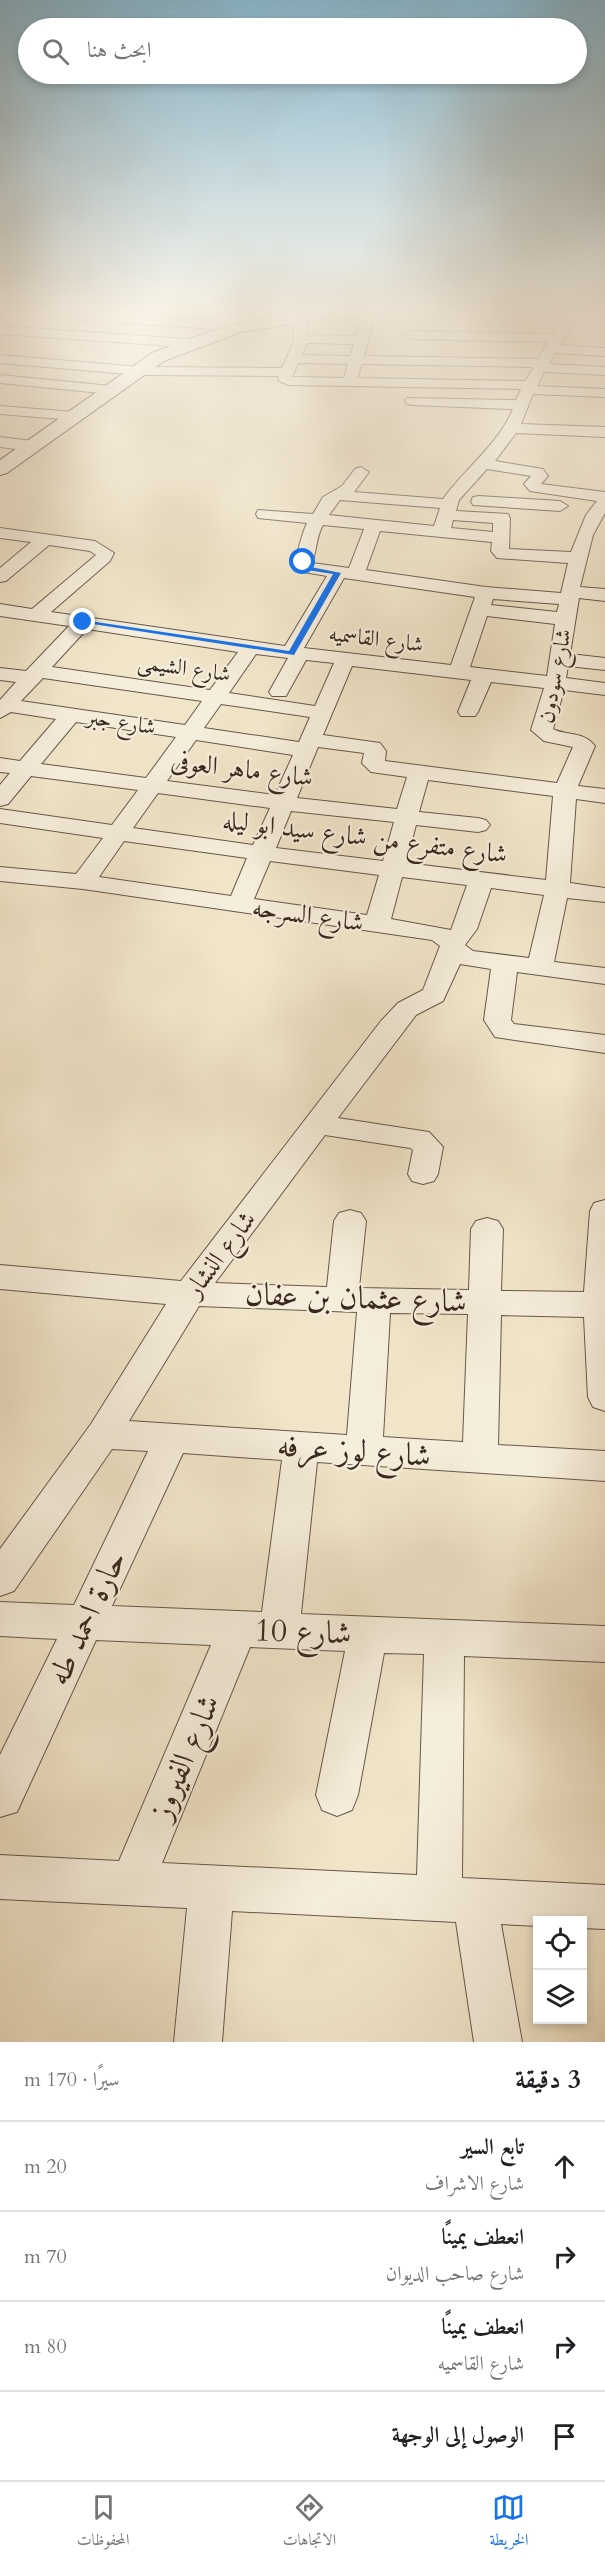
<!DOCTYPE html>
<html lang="ar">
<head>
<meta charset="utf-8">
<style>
  :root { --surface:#fff; --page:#f2f2f2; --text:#202124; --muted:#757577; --line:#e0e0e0; --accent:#1a73e8 }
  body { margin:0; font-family:Cardo,Amiri,serif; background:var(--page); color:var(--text); direction:rtl }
  .controls { position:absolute; right:18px; bottom:18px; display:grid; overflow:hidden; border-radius:0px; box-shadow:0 3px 9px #0003 }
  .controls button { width:54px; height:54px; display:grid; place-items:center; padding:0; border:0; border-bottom:2px solid var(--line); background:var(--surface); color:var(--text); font:30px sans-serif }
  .stop { position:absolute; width:18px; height:18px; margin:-14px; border:4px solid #1a73e8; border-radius:50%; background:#fff }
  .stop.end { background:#1a73e8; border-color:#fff; box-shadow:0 2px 6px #0008 }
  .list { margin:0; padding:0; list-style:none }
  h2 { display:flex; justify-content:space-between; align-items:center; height:78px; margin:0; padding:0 24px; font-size:26px }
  h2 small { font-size:20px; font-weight:400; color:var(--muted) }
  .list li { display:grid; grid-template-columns:39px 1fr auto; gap:18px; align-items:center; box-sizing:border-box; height:90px; padding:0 24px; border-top:2px solid var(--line) }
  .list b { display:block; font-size:22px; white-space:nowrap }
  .list p { margin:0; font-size:20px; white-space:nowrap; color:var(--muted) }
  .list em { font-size:20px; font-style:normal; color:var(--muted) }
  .icon { flex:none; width:33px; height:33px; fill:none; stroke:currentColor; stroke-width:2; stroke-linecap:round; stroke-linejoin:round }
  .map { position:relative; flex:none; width:605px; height:2042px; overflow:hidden; direction:ltr }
  .search { position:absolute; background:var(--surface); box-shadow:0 3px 9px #0003; left:18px; right:18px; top:18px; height:66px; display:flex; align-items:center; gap:15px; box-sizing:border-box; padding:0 21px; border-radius:33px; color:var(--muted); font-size:22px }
  .sheet { height:438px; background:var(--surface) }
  nav { display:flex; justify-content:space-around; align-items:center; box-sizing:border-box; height:84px; border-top:2px solid var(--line); background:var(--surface); font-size:16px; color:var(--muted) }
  nav a { display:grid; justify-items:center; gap:3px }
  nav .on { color:var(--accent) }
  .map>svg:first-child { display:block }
</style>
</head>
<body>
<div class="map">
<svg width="605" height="2042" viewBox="0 0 605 2042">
  <rect width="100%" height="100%" fill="#f1e5c9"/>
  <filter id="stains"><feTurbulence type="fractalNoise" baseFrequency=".00333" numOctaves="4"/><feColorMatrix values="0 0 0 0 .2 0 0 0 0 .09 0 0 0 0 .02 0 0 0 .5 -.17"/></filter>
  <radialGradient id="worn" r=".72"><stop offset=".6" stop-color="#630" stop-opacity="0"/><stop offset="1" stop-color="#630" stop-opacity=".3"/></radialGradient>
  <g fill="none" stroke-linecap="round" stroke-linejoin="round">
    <defs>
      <path id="street" d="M45,314H115L215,321L221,325L215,329L51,318Z
        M295,314L306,317L307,335L356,336L362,314H375L364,356L538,359L548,342L411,339L404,335L411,331L553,334L564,314H577L560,345L605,348V356L555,353L549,364L605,367V375L544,372L537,386L605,389V397L533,394L521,424L605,427V437L516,433L495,461L543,469L548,476L541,484L605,492V513L593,535L580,587L605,589V601L579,598L570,654L605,658V670L568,666L566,678L605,683V695L564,690L553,729C567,736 584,731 595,746L578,786L605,789V803L576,799L570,883L605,888V902L567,898L554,962L605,968V984L517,972L511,1020L514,1024L605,1035V1053L495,1037L484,1020L491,969L460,964L443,1001L416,1015L338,1118L429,1132L443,1147L438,1174L434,1181L423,1184L412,1181L408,1174L413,1150L410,1148L325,1135L215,1283L327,1287L334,1221L339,1213L350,1210L361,1213L366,1221L359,1288L469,1290L471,1229L476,1221L487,1218L498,1221L503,1229L501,1291L584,1292L590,1211L594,1203L605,1200V1411L593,1407L588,1397L584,1317L501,1315L498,1445L605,1451V1481L317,1462L301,1614L605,1626V1662L464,1656L462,1878L605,1885V1929L582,1928V1920H538V1926L501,1924L522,2042H474L456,1922L232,1911L222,2042H174L187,1908L0,1899V1855L119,1861L211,1645L96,1640L17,1812L0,1817V1755L57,1639L0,1636V1602L74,1605L148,1451L112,1449L14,1591L0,1596V1549L91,1424L166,1304L0,1289V1265L181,1281L381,1021L398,1003L423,990L440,946L432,940L83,889L0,881V867L76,874L103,838L0,823V809L112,825L138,790L31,776L8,804L0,806V785L10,773L0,772V758L20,761L56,719L11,712L0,718V700L16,682L0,680V668L26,671L69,626L0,616V604L32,609L96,555L90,551L49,545L6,581L0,582V568L31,542L0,538V528L95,541L114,553L110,561L51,612L285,646L327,576L298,571L295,567C295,559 303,531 307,523L258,518L256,514L258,510L313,514L323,497L342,486L355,469L361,467L369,472L354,492L443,499C466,467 497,446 513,409L412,405L407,404L405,401L407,398L516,400L521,389L289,385L279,381L278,376L139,375L0,363V355L139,367L282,368L293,344ZM307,343L354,344L350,356L302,355ZM298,363L348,364L344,378L292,377ZM362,364L534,367L525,381L357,378ZM487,469L531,476L524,484L530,491L597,501L586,515L571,552L509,549L510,518L508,514L456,511L459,500ZM340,500L440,508L434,526L329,515ZM453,520L493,523V532L451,528ZM323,525L364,529L349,568L312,563C317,550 316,537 323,525ZM380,531L492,542L491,551L497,558L568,563L561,593L486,587L366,570ZM344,578L475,597L451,665L304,648ZM493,599L559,604L557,612L491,605ZM487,616L555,624L547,676L470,667ZM87,629L238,652L210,690L52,667ZM256,654L288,658L269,692L272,696H286L306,660L334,663L315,706L229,693ZM352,666L471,680L458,712L461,716H475L478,712L491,682L544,688L531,730L544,741L573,747L557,783L385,761L386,751L380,743L323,735ZM43,678L202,701L185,725L21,701ZM221,704L310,717L299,742L204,728ZM76,722L176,737L146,778L41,764ZM196,740L293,755L275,795L167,781ZM318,747L364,753L362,763L371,772L407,777L397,809L297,798ZM428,780L553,796L546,880L406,863L416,825L478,832L486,830L490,825L486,820L478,818L419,812ZM158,793L270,808L253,845L133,828ZM291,811L394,822L383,861L276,848ZM124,841L247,858L231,896L99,877ZM270,861L379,875L367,915L254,899ZM402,877L467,885L451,930L391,919ZM491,888L544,895L529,958L473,951L465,945L477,929ZM199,1306L357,1312L347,1435L129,1421ZM390,1313L468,1314L463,1442L383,1437ZM183,1453L282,1460L262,1612L112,1606ZM250,1647L345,1651L316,1795L322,1810L337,1816L352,1810L358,1795L384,1653L424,1654L417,1875L162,1863Z
        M0,326L187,339L194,343L187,347L0,334Z
        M0,375L111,386L118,390L111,394L0,383Z
        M0,406L74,412L81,416L74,420L0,414Z
        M0,437L32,441L40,446L32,451L0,447Z
        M479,496L560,501L568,506L560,511L473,505L471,501L473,497Z"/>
      <path id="secondary" d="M282,314H328L321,319L241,332L164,361L7,473L0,475V460L152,353L211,331Z"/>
    </defs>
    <use href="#street" stroke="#67584a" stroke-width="2"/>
    <use href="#secondary" stroke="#39291f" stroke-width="2"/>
    <use href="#street" fill="#f6eedc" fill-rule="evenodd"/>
    <use href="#secondary" fill="#f6eedc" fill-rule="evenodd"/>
  </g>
  <linearGradient id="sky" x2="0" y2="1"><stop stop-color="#89b9d2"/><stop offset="0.52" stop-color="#f9f3e7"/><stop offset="1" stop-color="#f9f3e7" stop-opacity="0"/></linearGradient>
  <rect width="605" height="600" fill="url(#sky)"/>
  <path fill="#1a73e8" d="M301,561H305L311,567L341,573L294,655L80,622L83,620L289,651L333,574L307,570Z"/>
  <g text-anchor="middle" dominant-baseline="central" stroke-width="4.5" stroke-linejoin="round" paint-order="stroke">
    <g font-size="22" fill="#39291f" stroke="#f6eedc">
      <text transform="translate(376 639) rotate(7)">شارع القاسميه</text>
      <text transform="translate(184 668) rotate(8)">شارع الشيمى</text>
      <text transform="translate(555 676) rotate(-79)">شارع سودون</text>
      <text transform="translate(121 722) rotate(9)">شارع جبر</text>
    </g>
    <g font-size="26" fill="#39291f" stroke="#f6eedc">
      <text transform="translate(242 769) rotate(7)">شارع ماهر العوفى</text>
      <text transform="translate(365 837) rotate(7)">شارع متفرع من شارع سيد ابو ليله</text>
      <text transform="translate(308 915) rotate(8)">شارع السرجه</text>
      <text transform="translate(220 1254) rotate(-53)">شارع النشار</text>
    </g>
    <g font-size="32" fill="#39291f" stroke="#f6eedc">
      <text transform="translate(356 1298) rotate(2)">شارع عثمان بن عفان</text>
      <text transform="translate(354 1451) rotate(4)">شارع لوز عرفه</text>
      <text transform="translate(87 1618) rotate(-65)">حارة احمد طه</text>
      <text transform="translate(303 1632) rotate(2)">شارع 10</text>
      <text transform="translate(185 1757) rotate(-67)">شارع الفيروز</text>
    </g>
  </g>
  <rect width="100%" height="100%" filter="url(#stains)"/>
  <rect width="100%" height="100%" fill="url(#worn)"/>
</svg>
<div class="controls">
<button><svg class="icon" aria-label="locate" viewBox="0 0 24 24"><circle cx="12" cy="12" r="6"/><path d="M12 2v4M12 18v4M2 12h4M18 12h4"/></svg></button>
<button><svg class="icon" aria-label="layers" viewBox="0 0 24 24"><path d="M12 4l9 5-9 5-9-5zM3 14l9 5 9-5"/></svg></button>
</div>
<div class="stop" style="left:303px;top:562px"></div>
<div class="stop end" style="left:83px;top:622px"></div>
<div class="search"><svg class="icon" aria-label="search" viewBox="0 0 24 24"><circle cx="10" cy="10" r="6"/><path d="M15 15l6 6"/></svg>ابحث هنا</div>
</div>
<section class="sheet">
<h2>3 دقيقة<small>سيرًا · 170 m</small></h2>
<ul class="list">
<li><svg class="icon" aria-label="ahead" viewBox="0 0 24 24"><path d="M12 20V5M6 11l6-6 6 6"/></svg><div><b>تابع السير</b><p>شارع الاشراف</p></div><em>20 m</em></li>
<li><svg class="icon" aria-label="right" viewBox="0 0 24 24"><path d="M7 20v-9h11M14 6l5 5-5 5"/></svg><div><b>انعطف يمينًا</b><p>شارع صاحب الديوان</p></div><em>70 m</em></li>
<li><svg class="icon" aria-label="right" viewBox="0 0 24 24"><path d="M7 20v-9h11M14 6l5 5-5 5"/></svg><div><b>انعطف يمينًا</b><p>شارع القاسميه</p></div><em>80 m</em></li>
<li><svg class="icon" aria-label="arrive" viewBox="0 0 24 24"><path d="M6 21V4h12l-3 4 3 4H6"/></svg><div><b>الوصول إلى الوجهة</b></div></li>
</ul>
</section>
<nav>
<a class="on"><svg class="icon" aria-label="map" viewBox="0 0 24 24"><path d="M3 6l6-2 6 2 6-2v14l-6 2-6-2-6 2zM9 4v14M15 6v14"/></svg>الخريطة</a>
<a><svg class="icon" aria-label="directions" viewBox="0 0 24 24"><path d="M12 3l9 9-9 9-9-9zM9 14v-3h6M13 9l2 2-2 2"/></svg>الاتجاهات</a>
<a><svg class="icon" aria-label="saved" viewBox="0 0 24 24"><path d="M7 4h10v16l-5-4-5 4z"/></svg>المحفوظات</a>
</nav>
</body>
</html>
